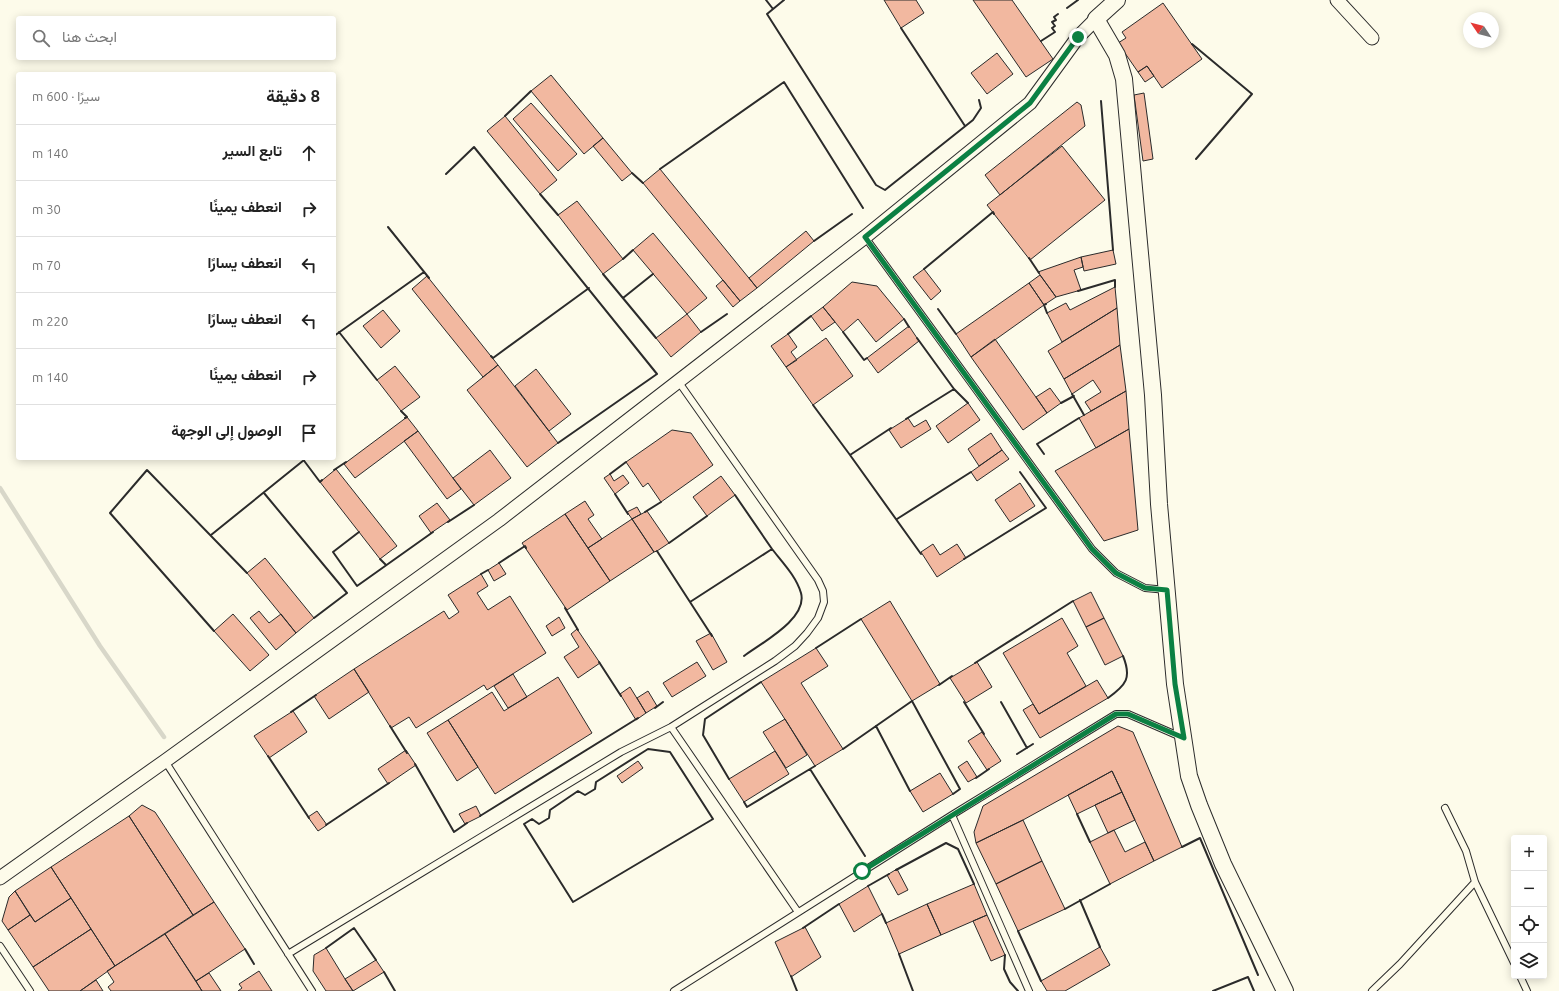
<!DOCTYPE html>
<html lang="ar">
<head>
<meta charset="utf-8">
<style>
  :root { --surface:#fff; --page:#f6f6f6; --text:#222; --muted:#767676; --line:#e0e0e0 }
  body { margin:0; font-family:Ubuntu,Vazirmatn,sans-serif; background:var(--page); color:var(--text); direction:rtl }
  .controls { position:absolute; right:12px; bottom:12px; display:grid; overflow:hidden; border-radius:4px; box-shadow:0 2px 10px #0003 }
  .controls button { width:36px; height:36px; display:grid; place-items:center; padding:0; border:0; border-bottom:1px solid var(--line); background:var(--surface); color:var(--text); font:20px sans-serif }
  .compass { position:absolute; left:1463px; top:12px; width:36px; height:36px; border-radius:50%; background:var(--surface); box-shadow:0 2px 10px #0003; rotate:305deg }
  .stop { position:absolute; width:12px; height:12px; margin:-9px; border:3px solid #0b8043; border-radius:50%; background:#fff }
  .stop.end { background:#0b8043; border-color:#fff; box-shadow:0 1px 4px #0008 }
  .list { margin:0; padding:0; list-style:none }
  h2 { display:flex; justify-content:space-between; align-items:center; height:52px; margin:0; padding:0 16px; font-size:17px }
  h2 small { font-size:13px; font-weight:400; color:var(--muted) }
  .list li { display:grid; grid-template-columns:26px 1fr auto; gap:12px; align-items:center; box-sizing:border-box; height:56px; padding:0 16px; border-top:1px solid var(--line) }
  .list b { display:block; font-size:15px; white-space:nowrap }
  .list em { font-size:13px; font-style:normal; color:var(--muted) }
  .icon { flex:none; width:22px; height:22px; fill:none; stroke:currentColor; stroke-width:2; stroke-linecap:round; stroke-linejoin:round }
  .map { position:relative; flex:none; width:1559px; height:991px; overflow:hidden; direction:ltr }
  .search { position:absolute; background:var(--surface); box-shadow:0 2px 10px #0003; left:16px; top:16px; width:320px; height:44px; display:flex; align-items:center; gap:10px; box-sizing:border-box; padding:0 14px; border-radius:4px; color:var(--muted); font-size:15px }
  .panel { position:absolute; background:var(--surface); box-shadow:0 2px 10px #0003; left:16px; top:72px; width:320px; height:388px; border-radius:4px; direction:rtl }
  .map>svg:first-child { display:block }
</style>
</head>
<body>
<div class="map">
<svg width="1559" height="991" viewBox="0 0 1559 991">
  <rect width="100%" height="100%" fill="#fdfbea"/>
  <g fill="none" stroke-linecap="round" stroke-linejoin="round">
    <path stroke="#d8d7c9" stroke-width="4.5" d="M0,488L100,646L164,737"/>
  </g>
  <path fill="#f2b8a0" stroke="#2b2b2b" d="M884,0H916L924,13L901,28Z
    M973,0H1012L1053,59L1026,77Z
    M1163,3L1202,59L1162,88L1147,66L1138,72L1118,43L1126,38L1122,32Z
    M997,53L1013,74L987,94L971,73Z
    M1147,66L1154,76L1145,82L1138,72Z
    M551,75L603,138L584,154L531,91Z
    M1144,93L1153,159L1143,161L1134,95Z
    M1077,102L1081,105L1085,126L1000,195L985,175Z
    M531,103L577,154L558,171L513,119Z
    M505,116L557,180L540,194L487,131Z
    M603,138L632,173L622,181L593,146Z
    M1062,146L1105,200L1030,260L987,205Z
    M660,169L757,288L740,301L643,183Z
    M577,201L623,259L603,274L558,215Z
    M806,231L814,241L757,288L749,278Z
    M653,233L707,298L687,314L633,250Z
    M1113,250L1116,264L1084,271L1081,257Z
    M1081,257L1083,267L1074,270L1081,290L1056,297L1038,272Z
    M924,269L941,291L931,300L913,277Z
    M1040,275L1056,297L1044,305L1029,283Z
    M427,276L498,365L483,377L412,289Z
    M723,280L740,301L733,307L716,286Z
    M852,282L877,286L904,319L876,342L858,319L843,332L823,307Z
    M1029,283L1044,305L971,357L956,334Z
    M1115,287L1117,308L1062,342L1047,313L1066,303L1070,310Z
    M823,307L835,322L822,331L811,316Z
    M1117,308L1120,345L1064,379L1048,351Z
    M383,310L400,331L381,348L363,326Z
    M687,314L701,332L671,357L656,338Z
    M909,326L919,341L878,373L867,358Z
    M788,334L797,347L791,352L797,360L786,367L771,346Z
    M826,338L853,376L813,405L786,367Z
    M995,339L1047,413L1023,430L971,357Z
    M1120,345L1126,391L1091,411L1085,402L1101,392L1093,380L1072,394L1064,379Z
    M498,365L558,443L527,467L467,390Z
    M395,366L420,397L401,411L377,380Z
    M536,369L571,414L549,431L515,386Z
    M1050,388L1061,403L1047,413L1036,397Z
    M1126,391L1129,429L1096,448L1079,418Z
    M968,403L980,420L948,443L936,426Z
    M407,417L418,431L355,478L344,464Z
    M908,418L914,427L926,420L931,429L901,448L889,430Z
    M1129,429L1138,530L1104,541L1055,471Z
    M672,430L691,433L713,465L661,502L648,483L643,487L626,462Z
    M418,431L461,489L447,499L404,441Z
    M991,433L1002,450L979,466L968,449Z
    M490,450L511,478L474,505L453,478Z
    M1002,450L1009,459L977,481L971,472Z
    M336,469L397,546L380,559L320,482Z
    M610,474L614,481L623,475L629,483L615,494L604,478Z
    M721,476L735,495L707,516L693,497Z
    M1020,483L1035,506L1010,522L995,500Z
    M585,501L594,515L588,519L602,539L588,548L565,514Z
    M437,503L450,520L431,533L419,516Z
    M637,507L641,514L632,519L627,512Z
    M647,511L669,543L657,551L654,552L632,519Z
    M565,514L610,581L567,610L522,543Z
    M632,519L654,552L610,581L588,548Z
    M933,544L940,555L957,544L966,558L937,577L921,552Z
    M265,558L314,618L296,633L247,573Z
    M499,563L506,574L494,581L488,570Z
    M481,574L488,586L477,593L488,610L510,596L546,653L487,690L484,685L416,728L409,717L391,728L354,669L444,611L449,619L459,612L448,595Z
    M1091,592L1104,618L1086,627L1073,601Z
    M890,601L940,684L912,701L861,619Z
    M259,611L269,623L281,614L296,633L276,650L250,618Z
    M233,614L269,655L250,671L214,631Z
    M559,617L565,628L552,636L546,626Z
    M1062,618L1078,646L1067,653L1086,686L1039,714L1003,653Z
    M1104,618L1123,656L1105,665L1086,627Z
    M577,629L600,663L578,678L564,657L579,647L571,634Z
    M711,633L727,662L713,670L696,641Z
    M816,648L828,666L801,683L843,749L815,766L761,682Z
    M697,662L706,676L672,697L663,683Z
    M977,662L992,687L966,703L950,678Z
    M354,669L369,692L329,719L314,696Z
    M513,674L527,697L508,708L494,686Z
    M558,677L592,733L495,794L448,720L492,692L504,711Z
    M1097,680L1108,698L1040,738L1023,710L1033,704L1039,714Z
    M630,687L646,713L636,720L620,694Z
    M648,691L657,706L646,713L637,698Z
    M293,711L307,732L269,758L254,736Z
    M785,719L807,755L786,768L763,732Z
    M448,720L478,767L457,781L427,733Z
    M1118,726L1133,732L1182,847L1154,861L1112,771L1023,820L976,843L974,832L983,806Z
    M982,732L1001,761L987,770L968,741Z
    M406,750L416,765L388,784L378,769Z
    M775,751L789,774L744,802L729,779Z
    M638,761L643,768L622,783L617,776Z
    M967,761L977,777L968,782L958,767Z
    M1112,771L1122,792L1077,814L1068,795Z
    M940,773L953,794L923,812L910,791Z
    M1122,792L1135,820L1108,833L1095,805Z
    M142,805L155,812L214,902L193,915L129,816Z
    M476,806L481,816L465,824L459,814Z
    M317,811L327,825L318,831L308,817Z
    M129,816L193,915L115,966L51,867Z
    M1023,820L1042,861L996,884L976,843Z
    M1114,830L1125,852L1145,842L1154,861L1110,884L1090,842Z
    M1042,861L1065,909L1018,931L996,884Z
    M51,867L71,898L35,922L15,891Z
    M897,869L908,890L898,895L887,875Z
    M974,884L987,915L941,935L927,904Z
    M868,886L882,914L854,932L839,904Z
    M15,891L30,915L8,930L2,921L9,897Z
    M71,898L91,929L33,967L8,930L30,915L35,922Z
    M214,902L245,949L196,981L165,934Z
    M927,904L941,935L899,954L886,923Z
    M987,915L1005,955L991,961L973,921Z
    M805,927L821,957L791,977L775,942Z
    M91,929L115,966L80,991H49L33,967Z
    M165,934L202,991H111L108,987L114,982L107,971Z
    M1100,947L1110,965L1065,991H1047L1041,981Z
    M326,948L345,979L353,991H326L313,971L314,955Z
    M376,960L384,972L353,991L345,979Z
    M259,971L272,991H238L242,988L239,984Z
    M209,973L221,991H202L196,981Z
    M96,980L103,991H80Z"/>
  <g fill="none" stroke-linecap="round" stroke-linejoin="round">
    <defs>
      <path id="service" d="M865,237L1092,549L1116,573L1145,588L1167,590
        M671,727L798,912
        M165,761L312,991
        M1445,808L1466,851L1475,882L1514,963
        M952,815L1029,991
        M0,946L30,991
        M288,954L621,752L671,727L775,661L795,646L807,633L818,618L824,602L823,591L818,580L678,381
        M1520,976L1527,991
        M674,991L952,815L1116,714H1128L1181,737
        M1372,991L1400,964L1475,882"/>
      <path id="minor" d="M1337,0L1372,38
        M0,878L165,761L499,520L865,237L1030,103L1078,37L1096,19"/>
      <path id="tertiary" d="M1117,0L1096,19L1117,55L1124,79L1153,395L1159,504L1175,684L1189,776L1199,805L1223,864L1285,991"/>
    </defs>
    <use href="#service" stroke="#2b2b2b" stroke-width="8"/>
    <use href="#minor" stroke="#2b2b2b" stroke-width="15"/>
    <use href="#tertiary" stroke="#2b2b2b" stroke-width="18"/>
    <use href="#service" stroke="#fdfbea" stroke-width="6"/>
    <use href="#minor" stroke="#fdfbea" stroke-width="13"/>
    <use href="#tertiary" stroke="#fdfbea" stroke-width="16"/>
    <path stroke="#2b2b2b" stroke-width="2" d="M766,0L773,9
      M784,0L767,14L876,185L885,190L973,120L981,108L979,100
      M1067,8L1078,0
      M901,28L965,126
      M1041,41L1055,32L1052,28L1055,26L1052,22L1056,20L1054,17L1058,14
      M1192,44L1252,94L1196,159
      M1101,101L1113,250
      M505,116L531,91
      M660,169L784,82L863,208
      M632,173L643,183
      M446,174L474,147L657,374L558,443
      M540,194L558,215
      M388,227L429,278
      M814,241L852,214
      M1029,258L1039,273
      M623,259L633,250
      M924,269L993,212L994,214
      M603,274L656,338
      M1078,291L1115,280V287
      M623,298L653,274
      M1046,304L1044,305L1047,313
      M938,309L956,334
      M904,319L909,327
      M339,332L377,380
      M701,332L727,314
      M843,332L864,360L867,358
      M788,334L811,316
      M334,336L424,272
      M491,356L493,358L589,288
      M954,389L968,403
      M1072,394L1084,415
      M1061,403L1074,396
      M813,405L850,455L891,428
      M401,411L407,417L405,418
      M906,419L954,389L917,338
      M1044,454L1037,444L1079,418
      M850,455L921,554
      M302,458L320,482L322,480
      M334,470L346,462
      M610,474L626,462
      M264,493L347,593L314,618
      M615,494L628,514
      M645,512L661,502
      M897,519L971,472
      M448,522L474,505
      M359,532L333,552L357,586L433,532
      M211,535L304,460
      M669,543L707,516
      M657,551L712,636
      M380,559L386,565
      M964,559L1046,508L1020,472
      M499,563L525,546L526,548
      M481,574L488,570
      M690,602L772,549L735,495
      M565,608L578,630
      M214,631L110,513L147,470L247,573
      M816,648L861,619
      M744,656C761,643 808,619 801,593C796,576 782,562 772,549
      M599,662L621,696
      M975,663L1073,601
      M939,685L952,676
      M1108,698C1126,685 1132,678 1123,656
      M964,702L984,734
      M1001,702L1027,748
      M655,708L663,702
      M291,712L316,695
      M390,726L407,753
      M876,726L910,791
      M648,749L670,752L713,819L573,902L524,824L532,819L539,824L549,818L550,810L578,791L585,795L595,789L596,782Z
      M843,749L912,701L960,789L953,794
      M1017,754L1033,744
      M268,756L309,818
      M415,764L454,832L467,823
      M810,769L865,856
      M976,778L989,769
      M729,779L703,735L705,719L761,682
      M744,802L747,807L815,766
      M1077,814L1090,842
      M480,816L638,718
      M326,825L389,783
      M1182,847L1200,838L1258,975
      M896,870L946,843L958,849L974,884
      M868,886L889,874
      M1080,900L1100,947
      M1065,909L1110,884
      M882,914L886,923
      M803,928L839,904
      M1018,931L1041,981
      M326,948L354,928L376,960
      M245,949L254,964
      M899,954L913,991
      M1005,955L1004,969L1010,982L1018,991
      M384,972L395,991
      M791,976L797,991
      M1213,991L1248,977L1254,991"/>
  </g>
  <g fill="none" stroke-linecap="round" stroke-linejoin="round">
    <path stroke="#0b8043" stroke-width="5" d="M862,871L1116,714H1128L1184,738L1175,684L1167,590L1145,588L1116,573L1092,549L865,237L1030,103L1078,37"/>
  </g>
</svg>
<div class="controls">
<button>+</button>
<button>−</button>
<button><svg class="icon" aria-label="locate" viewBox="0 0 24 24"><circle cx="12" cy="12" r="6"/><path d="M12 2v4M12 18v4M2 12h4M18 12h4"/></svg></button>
<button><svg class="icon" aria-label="layers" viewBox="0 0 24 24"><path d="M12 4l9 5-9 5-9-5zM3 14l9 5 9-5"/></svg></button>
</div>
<svg class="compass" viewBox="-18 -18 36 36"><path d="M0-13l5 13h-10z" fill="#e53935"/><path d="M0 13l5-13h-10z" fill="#767676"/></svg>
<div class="stop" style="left:862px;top:871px"></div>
<div class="stop end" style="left:1078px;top:37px"></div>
<div class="search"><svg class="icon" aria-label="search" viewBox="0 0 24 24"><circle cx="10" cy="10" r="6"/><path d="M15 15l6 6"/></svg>ابحث هنا</div>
<section class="panel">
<h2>8 دقيقة<small>سيرًا · 600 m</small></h2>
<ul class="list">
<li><svg class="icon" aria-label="ahead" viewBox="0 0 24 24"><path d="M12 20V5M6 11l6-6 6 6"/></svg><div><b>تابع السير</b></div><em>140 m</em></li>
<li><svg class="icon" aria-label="right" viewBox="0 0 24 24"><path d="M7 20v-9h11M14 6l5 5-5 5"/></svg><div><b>انعطف يمينًا</b></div><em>30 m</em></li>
<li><svg class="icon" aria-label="left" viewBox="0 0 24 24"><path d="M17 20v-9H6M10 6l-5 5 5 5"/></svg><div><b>انعطف يسارًا</b></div><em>70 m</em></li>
<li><svg class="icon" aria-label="left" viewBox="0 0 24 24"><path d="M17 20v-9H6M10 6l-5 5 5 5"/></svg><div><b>انعطف يسارًا</b></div><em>220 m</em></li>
<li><svg class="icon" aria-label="right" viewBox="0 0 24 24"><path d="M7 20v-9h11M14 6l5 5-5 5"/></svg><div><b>انعطف يمينًا</b></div><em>140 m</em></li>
<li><svg class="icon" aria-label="arrive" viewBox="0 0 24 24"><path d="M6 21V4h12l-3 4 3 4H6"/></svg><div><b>الوصول إلى الوجهة</b></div></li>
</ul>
</section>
</div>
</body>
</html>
